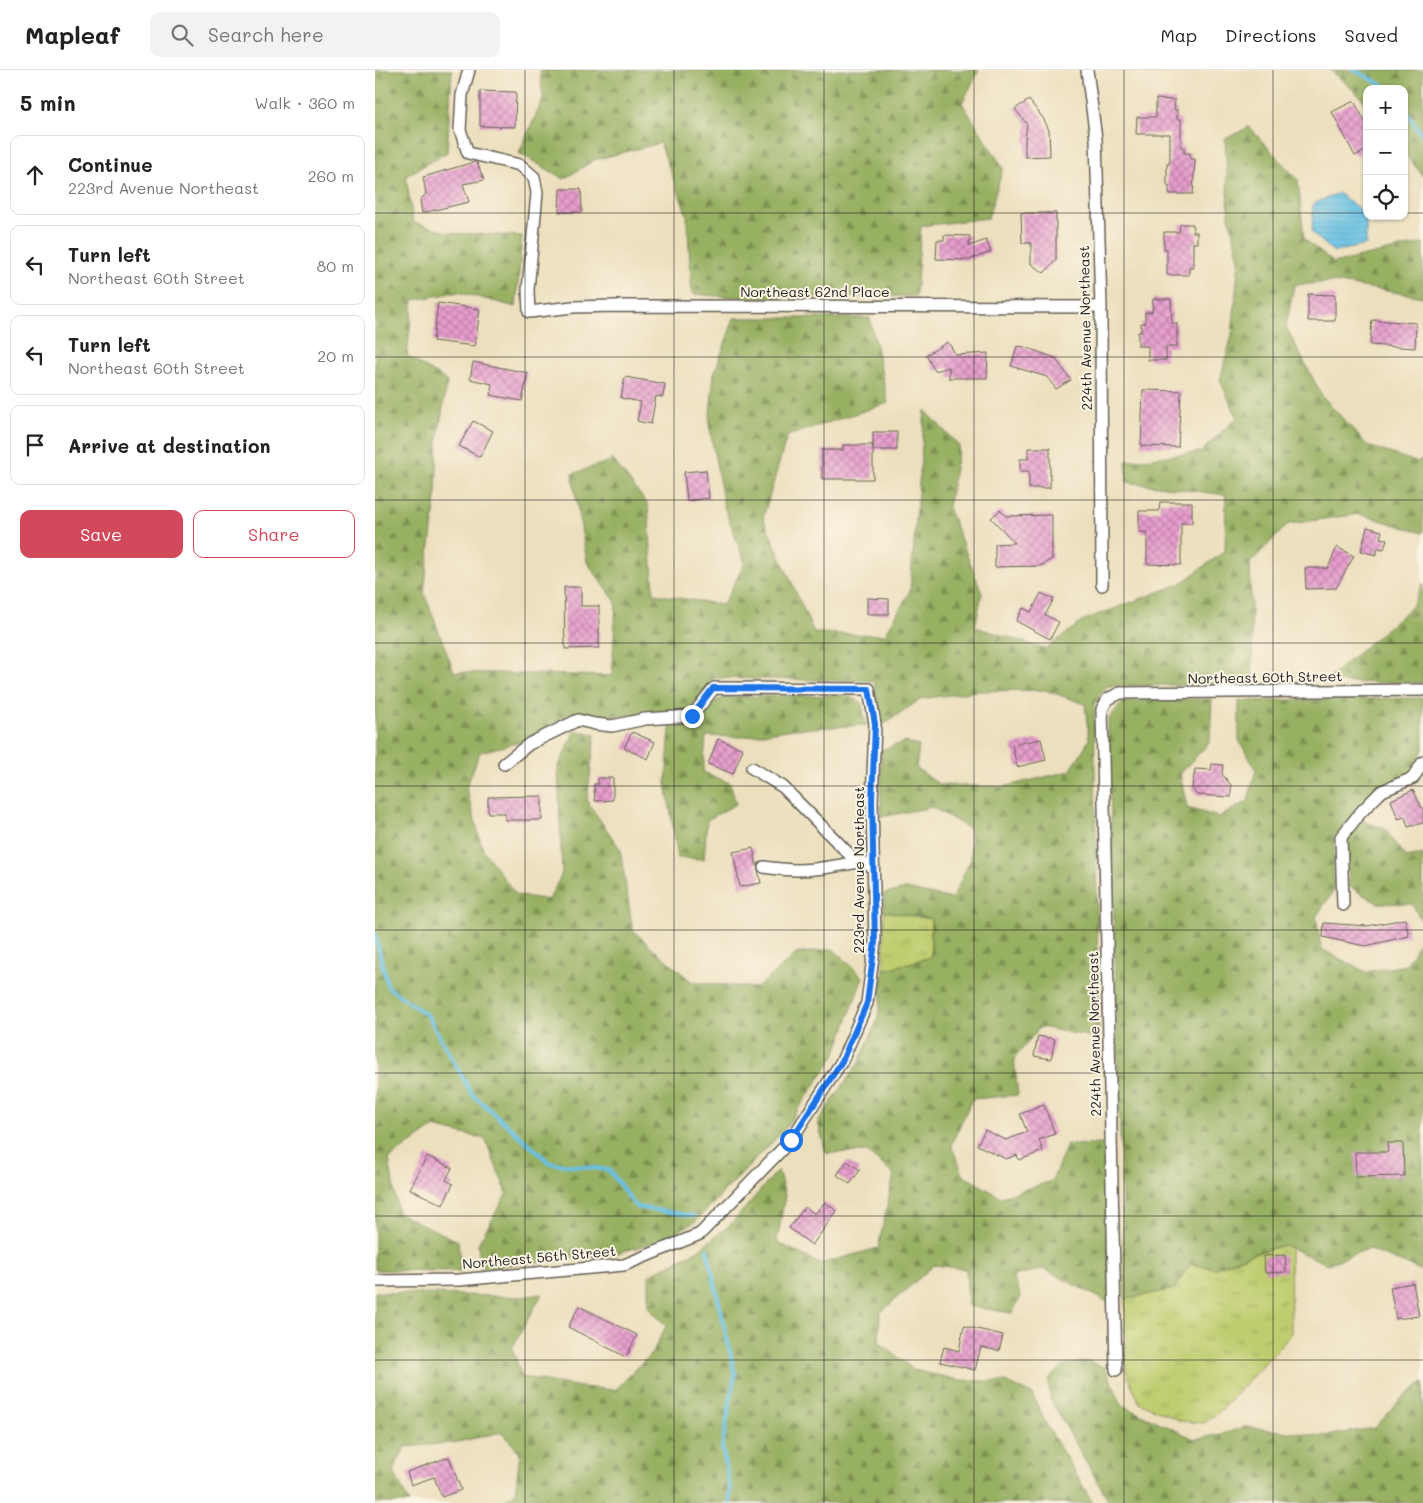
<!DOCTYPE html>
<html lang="en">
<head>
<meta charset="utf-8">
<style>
  :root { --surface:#fff; --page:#f2f2f2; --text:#222; --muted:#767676; --line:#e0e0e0; --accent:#d1495b }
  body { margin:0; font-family:Mali,sans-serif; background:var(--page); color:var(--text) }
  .controls { position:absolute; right:15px; top:15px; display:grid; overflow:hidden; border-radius:10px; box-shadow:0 1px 4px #0004 }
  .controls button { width:45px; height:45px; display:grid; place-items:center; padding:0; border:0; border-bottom:1px solid var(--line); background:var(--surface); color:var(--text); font:25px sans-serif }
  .stop { position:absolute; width:15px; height:15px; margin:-11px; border:4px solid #1a73e8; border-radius:50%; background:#fff }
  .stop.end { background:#1a73e8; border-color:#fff; box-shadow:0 1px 5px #0008 }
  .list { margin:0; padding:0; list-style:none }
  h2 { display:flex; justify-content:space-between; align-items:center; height:65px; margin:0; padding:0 20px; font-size:21px }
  h2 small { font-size:16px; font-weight:400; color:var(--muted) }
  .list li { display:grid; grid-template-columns:32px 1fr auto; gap:15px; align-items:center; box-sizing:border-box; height:80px; margin:0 10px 10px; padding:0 10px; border:1px solid var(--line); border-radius:10px }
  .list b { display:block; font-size:19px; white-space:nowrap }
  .list p { margin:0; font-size:16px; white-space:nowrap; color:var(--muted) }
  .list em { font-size:16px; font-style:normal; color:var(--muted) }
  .actions { display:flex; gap:10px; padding:15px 20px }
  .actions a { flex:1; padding:11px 0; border:1px solid var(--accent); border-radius:10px; text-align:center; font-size:18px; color:var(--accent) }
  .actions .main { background:var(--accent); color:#fff }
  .icon { flex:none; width:28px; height:28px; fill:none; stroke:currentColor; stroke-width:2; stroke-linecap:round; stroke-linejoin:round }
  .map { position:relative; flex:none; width:1048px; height:1433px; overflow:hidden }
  header { display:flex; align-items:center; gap:30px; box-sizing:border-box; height:70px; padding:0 25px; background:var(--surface); border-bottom:1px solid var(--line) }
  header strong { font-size:24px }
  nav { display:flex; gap:28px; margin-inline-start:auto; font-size:18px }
  .search { width:350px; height:45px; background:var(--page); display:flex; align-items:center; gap:12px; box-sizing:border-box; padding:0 18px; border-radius:10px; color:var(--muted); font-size:19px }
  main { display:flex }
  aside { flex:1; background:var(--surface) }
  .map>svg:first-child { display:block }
</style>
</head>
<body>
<header>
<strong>Mapleaf</strong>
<div class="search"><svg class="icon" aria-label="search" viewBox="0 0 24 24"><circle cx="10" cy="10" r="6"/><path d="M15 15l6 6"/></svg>Search here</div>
<nav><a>Map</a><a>Directions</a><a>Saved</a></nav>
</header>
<main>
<aside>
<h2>5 min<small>Walk · 360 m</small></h2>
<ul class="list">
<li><svg class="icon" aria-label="ahead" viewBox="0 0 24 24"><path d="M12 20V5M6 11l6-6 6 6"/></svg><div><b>Continue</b><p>223rd Avenue Northeast</p></div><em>260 m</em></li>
<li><svg class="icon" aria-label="left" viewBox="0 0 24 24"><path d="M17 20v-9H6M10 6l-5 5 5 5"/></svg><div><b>Turn left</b><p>Northeast 60th Street</p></div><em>80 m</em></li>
<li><svg class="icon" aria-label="left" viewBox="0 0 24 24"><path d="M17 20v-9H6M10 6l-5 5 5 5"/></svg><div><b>Turn left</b><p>Northeast 60th Street</p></div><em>20 m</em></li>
<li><svg class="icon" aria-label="arrive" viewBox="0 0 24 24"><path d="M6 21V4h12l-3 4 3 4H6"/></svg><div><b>Arrive at destination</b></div></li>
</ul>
<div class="actions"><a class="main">Save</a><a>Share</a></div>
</aside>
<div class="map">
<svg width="1048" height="1433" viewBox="0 0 1048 1433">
  <defs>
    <pattern id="grass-tufts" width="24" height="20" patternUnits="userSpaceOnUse" patternTransform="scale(1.25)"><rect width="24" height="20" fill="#bfcd6f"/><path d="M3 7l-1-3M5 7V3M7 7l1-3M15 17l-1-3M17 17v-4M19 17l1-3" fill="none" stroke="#a4af60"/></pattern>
    <pattern id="forest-firs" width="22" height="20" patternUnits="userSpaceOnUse" patternTransform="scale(1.25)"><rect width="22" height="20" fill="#97b062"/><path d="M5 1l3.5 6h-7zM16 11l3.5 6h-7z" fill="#7a8e50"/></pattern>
    <pattern id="water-rules" width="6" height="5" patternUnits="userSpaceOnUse" patternTransform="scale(1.25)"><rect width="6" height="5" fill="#66c1e4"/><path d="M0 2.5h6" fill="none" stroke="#58a5c3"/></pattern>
    <pattern id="building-cross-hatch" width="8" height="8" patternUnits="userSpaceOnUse" patternTransform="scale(1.25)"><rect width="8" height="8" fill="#e79dce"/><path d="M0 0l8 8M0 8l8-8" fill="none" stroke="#ba7fa6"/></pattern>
  </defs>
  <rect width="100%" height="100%" fill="#fcf5e5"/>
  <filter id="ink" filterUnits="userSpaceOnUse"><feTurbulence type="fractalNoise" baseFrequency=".02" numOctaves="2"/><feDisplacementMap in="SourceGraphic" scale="10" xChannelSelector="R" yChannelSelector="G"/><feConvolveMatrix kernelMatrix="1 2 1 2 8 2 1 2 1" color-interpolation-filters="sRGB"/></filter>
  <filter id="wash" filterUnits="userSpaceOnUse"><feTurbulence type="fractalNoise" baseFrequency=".0096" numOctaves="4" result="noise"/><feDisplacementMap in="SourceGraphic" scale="20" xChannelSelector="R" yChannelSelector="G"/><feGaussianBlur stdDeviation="1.12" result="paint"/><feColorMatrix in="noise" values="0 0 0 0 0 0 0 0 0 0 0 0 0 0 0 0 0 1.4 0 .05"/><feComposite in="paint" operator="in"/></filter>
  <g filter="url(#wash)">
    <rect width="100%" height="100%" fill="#ecdfbd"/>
    <path fill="url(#grass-tufts)" stroke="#6e7446" d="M509,841L556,849V887L509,900Z
      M909,1175L915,1178L916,1265L843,1343L829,1353L806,1351L764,1332L751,1301L750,1229L799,1219L814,1194L841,1198L873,1185Z"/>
    <path fill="url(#forest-firs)" stroke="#5a663f" d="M0,0H77L72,82L31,106L38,152L75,163L147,166L141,237L83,222L38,230L32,286L72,311L63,369L61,428L49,522L79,602L237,606L241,532L212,492L197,404L238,390L273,435L279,524L348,535L370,493L349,436L334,354L339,304L359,248H495L513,333L412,366L388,448L439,563L510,565L535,521L550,340L584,376L573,437L607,523L600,557L671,579L709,550L805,514L850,481L851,425L752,412L751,391L826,382L862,347L845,310L857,265L864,190L854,146L850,69L874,57L923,110L929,169L959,193L1048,173V227L959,212L919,215L911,257L947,326L993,376L1041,392L1048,390V463L985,444L913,454L875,493L878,614L732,616L719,634L724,968L665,957L639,989L643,1025L597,1029L576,1075L589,1106L626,1127L677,1111L692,1075L728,1074L735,1233L669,1199L638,1206L646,1227L637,1243L593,1236L591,1199L559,1195L505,1243L504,1272L539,1300L584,1310L630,1312L657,1324L671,1354L718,1433H126L140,1423L145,1383L127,1362L78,1373L30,1377L18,1401L34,1433H0V1222L146,1227L167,1224L137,1278L147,1307L206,1317L240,1320L278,1282L291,1256L274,1238V1205L322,1181L356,1154L403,1100L410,1125L402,1172L445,1194L503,1178L519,1104L492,1082L451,1083L443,1052L484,992L503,949L509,900L556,887V849L509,841V824L531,819L577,829L596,789L595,759L557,737L506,747V680L530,672L544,676L541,698L565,715L628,717L695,701L714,670L710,634L670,620L602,621L546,629L506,656L499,611L339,608L314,639L233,647L198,642L146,672L105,682L91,718L108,780L141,825L174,830L187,803L183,697L200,661L220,664L212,731L245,779L258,861L317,912L382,918L421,884L458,879L488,907L460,985L410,1059L320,1152L284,1171L239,1184L105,1198L103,1174L132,1123L110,1069L59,1057L14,1089L23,1143L83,1171L86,1201L0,1200Z
      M165,0H604L587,33L628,98L613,148L546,156L541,226L371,228L317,224L312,145L285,73L219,90L189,109L144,83L168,29Z
      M956,0H1048V106L1029,83V19H992V35L984,25Z
      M1048,513V613L949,612L1037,537Z
      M470,625L486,632L491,655L419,659L367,667L331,666L328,702L355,713L361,734L332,750L329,789L303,788L291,713L295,658L322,651L341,631L351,627Z
      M1048,628V680L1046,683L1034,706L977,746L959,767L958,822L941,847L946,879L991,902L1031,895L1048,865V1201L993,1179L952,1194L909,1175L873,1185L841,1198L815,1194L799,1219L750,1229L733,650L746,633L767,630L837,629L835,672L805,703L812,738L844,747L873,731L881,700L864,670V631Z
      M987,751L1009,758L1032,788L1048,784V853L1037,834L1002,833L974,816L972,770Z
      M713,1291L730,1297L747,1335L819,1369L844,1365L870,1357L948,1366L1000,1358L1024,1331L1048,1312V1433H735L676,1331L673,1310L689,1295Z"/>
    <path fill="url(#water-rules)" stroke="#416e80" d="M963,123L991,144V175L959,182L937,163L938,134Z"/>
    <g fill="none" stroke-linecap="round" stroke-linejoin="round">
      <path stroke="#66c1e4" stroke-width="4" d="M979,0L1015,19
        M1029,39L1048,66
        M0,864L13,917L53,946L97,1024L175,1093L234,1100L261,1137L319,1146
        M332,1179L360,1304L347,1377L355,1419V1433"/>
    </g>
    <g id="blocks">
      <path fill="url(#building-cross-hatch)" d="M105,21L141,22L140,57L105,56Z
        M781,29L800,30L799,40H802V49H806V77H809V83H815V89H820L818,124H794V116H792V94H794L795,89V64H761L762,47H781Z
        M654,30L668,48L674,60L675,86L650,87V69L652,54L640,39Z
        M979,31L992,55V80L980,86L957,42Z
        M99,92L102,93L109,110L88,114L94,132L47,143L45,130L51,124L48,107Z
        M185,119H206L207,142H184Z
        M646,143H681V190L669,203L656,194V173H647Z
        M805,154H818V162H822V173H818V197H814V205H792V179H789V162H804Z
        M569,165L595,166L594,176L611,170L616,182L594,190L561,189L562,170H569Z
        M933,224L960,225V251H933Z
        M778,229H796L797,253H802V277H791V290H773V276H763V262H766V253H770V242H777Z
        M63,233L105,239L100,276L58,271Z
        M997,250L1041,253L1040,278L995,275Z
        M573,272L581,285L613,283L612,308H574V297L560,301L551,285Z
        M642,276L650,277L680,288L696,310L681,319L672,307L636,296Z
        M98,292L153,303L147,331L115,325L117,314L95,309Z
        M250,307L290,314L288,327L281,326L276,354L262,351L266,332L246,328Z
        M768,320L806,321L803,377L766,376Z
        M98,351L118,361L105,387L84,376Z
        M498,362H522V380H498Z
        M468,375H498V409H447V380H468Z
        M653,378H675V418H654V401H645V389H653Z
        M331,400L334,428L312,431L309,402Z
        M785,432H817V453H806V495L772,494V462H764V441H784Z
        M625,440L631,446L677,445V489L665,496L620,497V474L640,473L616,448Z
        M992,457L1007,461L1005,468L1012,469L1009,479L1003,478L1001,485L986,481Z
        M962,477L979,486L961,518L931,519L930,498H953Z
        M189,517H206V536H224V578L190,579Z
        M666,523L679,529L670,545L684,552L675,569L641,551L648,538L656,542Z
        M492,528L514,529V544H492Z
        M257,662L280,672L273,689L249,678Z
        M343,669L368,679L358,704L333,694Z
        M666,669L671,690L642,697L637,675Z
        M837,694L848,695L847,704L856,715V727L822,725L817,718L820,699L836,700Z
        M223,708H238V730L220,731L219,714H223Z
        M1038,720L1048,740V753L1033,757L1030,747L1023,749L1016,730Z
        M167,726V750H130V743H113V727Z
        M378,778L386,813L365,817L358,782Z
        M1030,849L1034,866L990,876L948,867L949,853L992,856Z
        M663,966L680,969L676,989L659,986Z
        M669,1035L680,1064L664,1070L668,1081L644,1090L642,1085L631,1089L602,1075L610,1060L631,1070L652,1062L645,1044Z
        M1012,1073H1028L1029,1106L981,1107L980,1082H1013Z
        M52,1086L77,1098L71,1110L78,1114L68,1135L35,1119Z
        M472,1091L485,1100L475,1114L462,1105Z
        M450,1132L462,1141L437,1175L414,1158L430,1137L440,1144Z
        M910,1185L911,1202L890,1203L889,1186Z
        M1038,1213L1044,1246L1021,1249L1015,1217Z
        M204,1236L262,1265L251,1287L193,1257Z
        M589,1256L628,1265L624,1281L606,1277L600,1300L565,1292L569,1277L584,1281Z
        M74,1387L86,1420L67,1427L59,1407L36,1415L32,1402Z"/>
    </g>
  </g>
  <g filter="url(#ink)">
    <use href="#blocks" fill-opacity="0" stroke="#656054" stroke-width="1"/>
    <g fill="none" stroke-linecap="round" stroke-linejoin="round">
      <defs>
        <path id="minor" d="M94,0L87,25L85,60L93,83L145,95L159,107L162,123L153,220L154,242L198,237L241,236L726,237
          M712,0L721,69L726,237L727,515
          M377,698L408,717L479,789L498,797
          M389,797C427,803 445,799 483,792
          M968,835L966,767L986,742L1007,721L1038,708L1048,692
          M0,1211L84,1210L249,1195L325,1164L416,1070L467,991L492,933L500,872L497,731L500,654L494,619L339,618L317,646L270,649L237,656L220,654L203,650L154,674L129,694
          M741,1300L727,639L733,629L745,623L1048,620"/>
      </defs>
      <use href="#minor" stroke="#656054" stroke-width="14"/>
      <use href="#minor" stroke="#fff" stroke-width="11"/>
    </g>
  </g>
  <g fill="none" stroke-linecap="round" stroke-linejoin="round" filter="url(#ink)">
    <path stroke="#1a73e8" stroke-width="6" d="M317,646L338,618L494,619L500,654L497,731L500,872L492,933L467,991L416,1070"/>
  </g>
  <path fill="none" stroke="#1c1c1c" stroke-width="1" stroke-opacity="0.55" d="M150,0V1433M299,0V1433M449,0V1433M599,0V1433M749,0V1433M898,0V1433M0,143H992M1029,143H1048M0,287H1048M0,430H1048M0,573H1048M0,716H1048M0,860H1048M0,1003H1048M0,1146H1048M0,1290H1048"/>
  <g text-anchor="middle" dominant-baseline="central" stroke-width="4" stroke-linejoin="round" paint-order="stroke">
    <g font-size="14" fill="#1c1c1c" stroke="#fcf5e5">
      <text x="440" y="221">Northeast 62nd Place</text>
      <text transform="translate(710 258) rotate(-91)">224th Avenue Northeast</text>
      <text transform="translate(890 607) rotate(-1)">Northeast 60th Street</text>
      <text transform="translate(483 800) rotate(-90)">223rd Avenue Northeast</text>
      <text transform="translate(719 964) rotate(-91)">224th Avenue Northeast</text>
      <text transform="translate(164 1187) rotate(-5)">Northeast 56th Street</text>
    </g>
  </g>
</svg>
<div class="controls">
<button>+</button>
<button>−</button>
<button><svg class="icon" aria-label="locate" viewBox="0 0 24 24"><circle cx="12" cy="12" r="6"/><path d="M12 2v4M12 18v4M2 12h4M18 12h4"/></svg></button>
</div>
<div class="stop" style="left:416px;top:1070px"></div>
<div class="stop end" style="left:317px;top:646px"></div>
</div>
</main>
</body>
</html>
